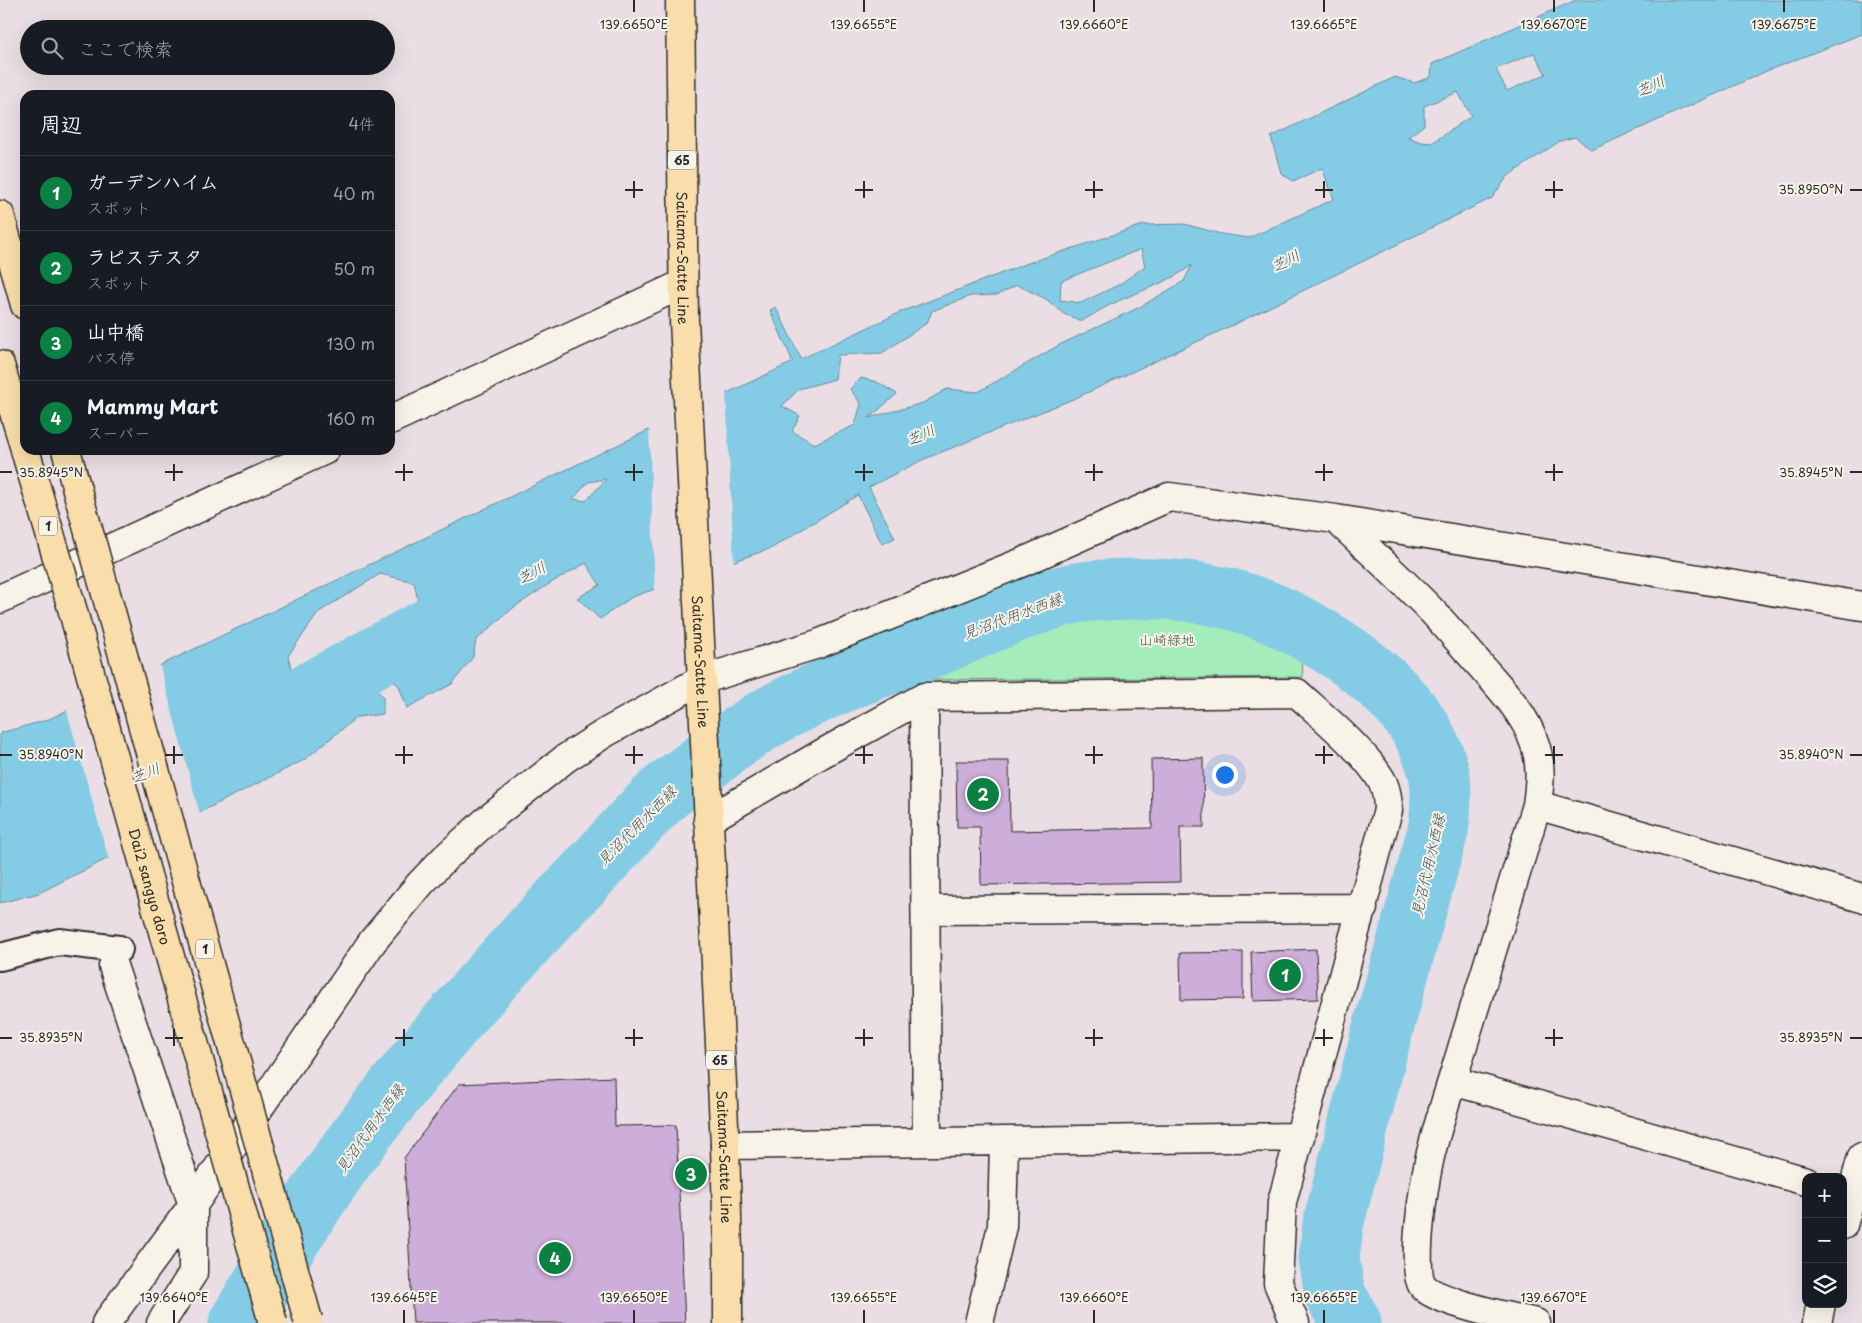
<!DOCTYPE html>
<html lang="ja">
<head>
<meta charset="utf-8">
<style>
  :root { --surface:#171b24; --page:#20242c; --text:#f1f3f6; --muted:#9ea1a6; --line:#363941; --accent:#0b8043 }
  body { margin:0; font-family:"Playpen Sans","Klee One",sans-serif; background:var(--page); color:var(--text) }
  .controls { position:absolute; right:15px; bottom:15px; display:grid; overflow:hidden; border-radius:10px; box-shadow:0 5px 20px #0002 }
  .controls button { width:45px; height:45px; display:grid; place-items:center; padding:0; border:0; border-bottom:1px solid var(--line); background:var(--surface); color:var(--text); font:25px sans-serif }
  .you { position:absolute; left:1224px; top:774px; width:18px; height:18px; margin:-12px; border:4px solid #fff; border-radius:50%; background:#1a73e8; box-shadow:0 0 0 8px #1a73e833 }
  .badge { display:grid; place-items:center; width:32px; height:32px; border-radius:50%; background:var(--accent); color:#fff; font-size:16px; font-weight:700 }
  .pin { position:absolute; translate:-50% -50%; border:2px solid #fff; box-shadow:0 1px 5px #0006 }
  .list { margin:0; padding:0; list-style:none }
  h2 { display:flex; justify-content:space-between; align-items:center; height:65px; margin:0; padding:0 20px; font-size:21px }
  h2 small { font-size:16px; font-weight:400; color:var(--muted) }
  .list li { display:grid; grid-template-columns:32px 1fr auto; gap:15px; align-items:center; box-sizing:border-box; height:75px; padding:0 20px; border-top:1px solid var(--line) }
  .list b { display:block; font-size:19px; white-space:nowrap }
  .list p { margin:0; font-size:16px; white-space:nowrap; color:var(--muted) }
  .list em { font-size:16px; font-style:normal; color:var(--muted) }
  .icon { flex:none; width:28px; height:28px; fill:none; stroke:currentColor; stroke-width:2; stroke-linecap:round; stroke-linejoin:round }
  .map { position:relative; flex:none; width:1862px; height:1323px; overflow:hidden }
  .search { position:absolute; background:var(--surface); box-shadow:0 5px 20px #0002; left:20px; top:20px; width:375px; height:55px; display:flex; align-items:center; gap:12px; box-sizing:border-box; padding:0 18px; border-radius:28px; color:var(--muted); font-size:19px }
  .panel { position:absolute; background:var(--surface); box-shadow:0 5px 20px #0002; left:20px; top:90px; width:375px; height:365px; border-radius:15px }
  .map>svg:first-child { display:block }
</style>
</head>
<body>
<div class="map">
<svg width="1862" height="1323" viewBox="0 0 1862 1323">
  <rect width="100%" height="100%" fill="#eadee4"/>
  <filter id="ink" filterUnits="userSpaceOnUse"><feTurbulence type="fractalNoise" baseFrequency=".02" numOctaves="2"/><feDisplacementMap in="SourceGraphic" scale="10" xChannelSelector="R" yChannelSelector="G"/><feConvolveMatrix kernelMatrix="1 2 1 2 8 2 1 2 1" color-interpolation-filters="sRGB"/></filter>
  <g filter="url(#ink)">
    <path fill="#a4ecba" stroke="#688c72" d="M1169,601L1228,613L1301,644L1303,677L923,680L922,669L1032,625L1095,607Z"/>
    <path fill="#84cce5" stroke="#608c9b" fill-rule="evenodd" d="M1576,0H1862V34L1769,70L1592,150L1575,137L1560,141L1508,176L1492,198L1233,325L1078,397L922,460L869,487L895,538L882,544L858,495L772,548L632,597L600,619L577,598L600,585L586,563L549,584L513,608L476,640L473,657L452,684L407,708L399,686L386,674L364,681L383,696V714L357,717L304,760L39,893L0,903V733L47,720L632,438L793,362L770,310L776,307L801,359L903,311L1028,263L1143,225L1184,224L1221,234L1249,238L1334,199L1322,168L1293,181L1281,173L1271,137L1395,77L1414,83L1431,77L1432,64ZM1534,53L1546,74L1507,91L1496,69ZM1458,92L1471,116L1432,143L1421,142L1408,137L1424,125V106ZM1141,249L1145,266L1120,284L1081,303L1060,300L1061,281ZM1192,265L1184,281L1140,307L1061,344L978,392L947,389L923,403L869,418L897,394L877,382L861,378L850,389L861,404L855,425L814,444L792,431L800,416L782,406L799,389L835,379L838,355L882,353L927,323L932,311L971,296L997,295L1017,285L1046,299L1064,314L1082,321C1091,316 1101,309 1112,304C1138,291 1169,283 1192,265ZM606,479L586,501L573,499L588,482ZM380,574L414,582L418,601L413,622L392,637L334,690L319,675L293,674L288,656L319,612Z"/>
    <path fill="#eadee4" d="M726,391L734,564L655,592L649,427Z
      M159,663L200,815L109,860L66,708Z"/>
    <g fill="none" stroke-linecap="round" stroke-linejoin="round">
      <path stroke="#84cce5" stroke-width="61" d="M252,724L438,623
        M239,1323C274,1264 310,1205 350,1150C420,1054 499,966 581,881C607,854 632,824 660,797C671,786 686,777 699,767C718,752 738,736 759,723C817,688 884,667 947,641C987,624 1028,605 1070,594C1089,590 1108,590 1127,589C1201,586 1260,601 1323,640C1373,670 1425,714 1439,773C1443,793 1441,812 1438,831L1381,1036L1333,1225L1329,1259L1335,1294L1351,1323"/>
    </g>
    <path fill="#cdadd9" stroke="#2b2b2b" d="M1203,758L1204,827H1180L1181,882L981,885L980,827H957L956,761H1009L1010,831L1152,828L1151,759Z
      M1316,949L1318,999L1253,1001L1251,952Z
      M1243,952V999L1181,1000L1180,953Z
      M614,1077L615,1126L676,1125L685,1323H413L404,1158L459,1084Z"/>
    <g fill="none" stroke-linecap="round" stroke-linejoin="round">
      <defs>
        <path id="pedestrian" d="M0,957L59,942L119,949"/>
        <path id="minor" d="M390,420L683,284
          M1336,519C1368,549 1401,579 1432,611C1448,628 1464,647 1480,665C1500,688 1524,712 1534,742C1542,763 1540,783 1537,805C1512,885 1487,965 1463,1045C1452,1083 1438,1122 1429,1161C1424,1185 1411,1266 1422,1285C1431,1301 1515,1318 1536,1323
          M0,599L325,450
          M924,697L927,1142
          M1537,805L1862,898
          M708,820L823,753L924,697L1297,693C1322,716 1368,754 1383,783C1387,792 1388,800 1388,810L1282,1202L1278,1283L1295,1323
          M927,910L1363,908
          M113,966L193,1205V1273L161,1323
          M1453,1081L1806,1181
          M725,1145L1300,1137
          M1843,1225L1862,1157
          M106,1323L193,1205L372,942L420,884L445,858L486,821L566,758L605,733L701,680L818,644L1023,562L1169,497L1336,519L1862,606
          M979,1323L1002,1226L1004,1142
          M1817,1323L1821,1304"/>
        <g id="primary">
          <path id="s1" d="M680,0L684,320L725,1145L728,1252V1323"/>
          <path d="M0,215L25,305"/>
          <path d="M0,365L25,449"/>
        </g>
      </defs>
      <use href="#pedestrian" stroke="#2b2b2b" stroke-width="30"/>
      <use href="#minor" stroke="#2b2b2b" stroke-width="31"/>
      <use href="#primary" stroke="#2b2b2b" stroke-width="31"/>
      <use href="#pedestrian" stroke="#f7f3e8" stroke-width="26"/>
      <use href="#minor" stroke="#f7f3e8" stroke-width="28"/>
      <use href="#primary" stroke="#f9deab" stroke-width="28"/>
      <defs>
        <g id="primary-bridge">
          <path id="s2" d="M25,450L70,601L273,1323"/>
          <path d="M66,450L308,1320"/>
        </g>
      </defs>
      <use href="#primary-bridge" stroke="#2b2b2b" stroke-width="31" stroke-linecap="butt"/>
      <use href="#primary-bridge" stroke="#f9deab" stroke-width="28"/>
    </g>
  </g>
  <path fill="none" stroke="#2b2b2b" stroke-width="2" d="M634,0V12M864,0V12M1094,0V12M1324,0V12M1554,0V12M1784,0V12M634,181V198M864,181V198M1094,181V198M1324,181V198M1554,181V198M625,190H643M855,190H873M1085,190H1103M1315,190H1333M1545,190H1563M1850,190H1862M174,464V481M404,464V481M634,464V481M864,464V481M1094,464V481M1324,464V481M1554,464V481M0,472H12M165,472H183M395,472H413M625,472H643M855,472H873M1085,472H1103M1315,472H1333M1545,472H1563M1850,472H1862M174,746V764M404,746V764M634,746V764M864,746V764M1094,746V764M1324,746V764M1554,746V764M0,755H12M165,755H183M395,755H413M625,755H643M855,755H873M1085,755H1103M1315,755H1333M1545,755H1563M1850,755H1862M174,1029V1046M404,1029V1046M634,1029V1046M864,1029V1046M1094,1029V1046M1324,1029V1046M1554,1029V1046M0,1038H12M165,1038H183M395,1038H413M625,1038H643M855,1038H873M1085,1038H1103M1315,1038H1333M1545,1038H1563M1850,1038H1862M174,1310V1323M404,1310V1323M634,1310V1323M864,1310V1323M1094,1310V1323M1324,1310V1323M1554,1310V1323"/>
  <g text-anchor="middle" dominant-baseline="central" stroke-width="4" stroke-linejoin="round" paint-order="stroke">
    <g fill="#f7f3e8" stroke="#686764" stroke-width="1">
      <rect x="668" y="150.5" width="28" height="19" rx="4"/>
      <rect x="39" y="516.5" width="18" height="19" rx="4"/>
      <rect x="196" y="939.5" width="18" height="19" rx="4"/>
      <rect x="706" y="1050.5" width="28" height="19" rx="4"/>
    </g>
    <g font-size="12" font-weight="bold" fill="#2b2b2b">
      <text x="682" y="160">65</text>
      <text x="48" y="526">1</text>
      <text x="205" y="949">1</text>
      <text x="720" y="1060">65</text>
    </g>
    <g font-size="14" fill="#2b2b2b" stroke="#f7f3e8">
      <text stroke="none"><textPath href="#s1" startOffset="258">Saitama-Satte Line</textPath></text>
      <text stroke="none"><textPath href="#s1" startOffset="662">Saitama-Satte Line</textPath></text>
      <text stroke="none"><textPath href="#s2" startOffset="454">Dai2 sangyo doro</textPath></text>
      <text stroke="none"><textPath href="#s1" startOffset="1158">Saitama-Satte Line</textPath></text>
    </g>
    <g font-size="14" fill="#495b4f" stroke="#f7f3e8">
      <text x="1167" y="639">山崎緑地</text>
    </g>
    <g font-size="15" font-style="italic" fill="#41535a" stroke="#f7f3e8">
      <text transform="translate(1650 85) rotate(-25)">芝川</text>
      <text transform="translate(1285 260) rotate(-28)">芝川</text>
      <text transform="translate(920 434) rotate(-25)">芝川</text>
      <text transform="translate(531 572) rotate(-29)">芝川</text>
      <text transform="translate(1012 615) rotate(-20)">見沼代用水西縁</text>
      <text transform="translate(145 772) rotate(-22)">芝川</text>
      <text transform="translate(636 825) rotate(-45)">見沼代用水西縁</text>
      <text transform="translate(1427 865) rotate(-77)">見沼代用水西縁</text>
      <text transform="translate(369 1128) rotate(-54)">見沼代用水西縁</text>
    </g>
  </g>
  <g font-size="12" text-anchor="middle" fill="#2b2b2b" stroke="#f7f3e8" stroke-width="4" stroke-linejoin="round" paint-order="stroke">
    <text x="634" y="29">139.6650°E</text>
    <text x="864" y="29">139.6655°E</text>
    <text x="1094" y="29">139.6660°E</text>
    <text x="1324" y="29">139.6665°E</text>
    <text x="1554" y="29">139.6670°E</text>
    <text x="1784" y="29">139.6675°E</text>
    <text x="1811" y="194">35.8950°N</text>
    <text x="51" y="477">35.8945°N</text>
    <text x="1811" y="477">35.8945°N</text>
    <text x="51" y="759">35.8940°N</text>
    <text x="1811" y="759">35.8940°N</text>
    <text x="51" y="1042">35.8935°N</text>
    <text x="1811" y="1042">35.8935°N</text>
    <text x="174" y="1302">139.6640°E</text>
    <text x="404" y="1302">139.6645°E</text>
    <text x="634" y="1302">139.6650°E</text>
    <text x="864" y="1302">139.6655°E</text>
    <text x="1094" y="1302">139.6660°E</text>
    <text x="1324" y="1302">139.6665°E</text>
    <text x="1554" y="1302">139.6670°E</text>
  </g>
</svg>
<div class="controls">
<button>+</button>
<button>−</button>
<button><svg class="icon" aria-label="layers" viewBox="0 0 24 24"><path d="M12 4l9 5-9 5-9-5zM3 14l9 5 9-5"/></svg></button>
</div>
<div class="you"></div>
<div class="pin badge" style="left:1285px;top:975px">1</div>
<div class="pin badge" style="left:983px;top:794px">2</div>
<div class="pin badge" style="left:691px;top:1174px">3</div>
<div class="pin badge" style="left:555px;top:1258px">4</div>
<div class="search"><svg class="icon" aria-label="search" viewBox="0 0 24 24"><circle cx="10" cy="10" r="6"/><path d="M15 15l6 6"/></svg>ここで検索</div>
<section class="panel">
<h2>周辺<small>4件</small></h2>
<ul class="list">
<li><span class="badge">1</span><div><b>ガーデンハイム</b><p>スポット</p></div><em>40 m</em></li>
<li><span class="badge">2</span><div><b>ラピステスタ</b><p>スポット</p></div><em>50 m</em></li>
<li><span class="badge">3</span><div><b>山中橋</b><p>バス停</p></div><em>130 m</em></li>
<li><span class="badge">4</span><div><b>Mammy Mart</b><p>スーパー</p></div><em>160 m</em></li>
</ul>
</section>
</div>
</body>
</html>
